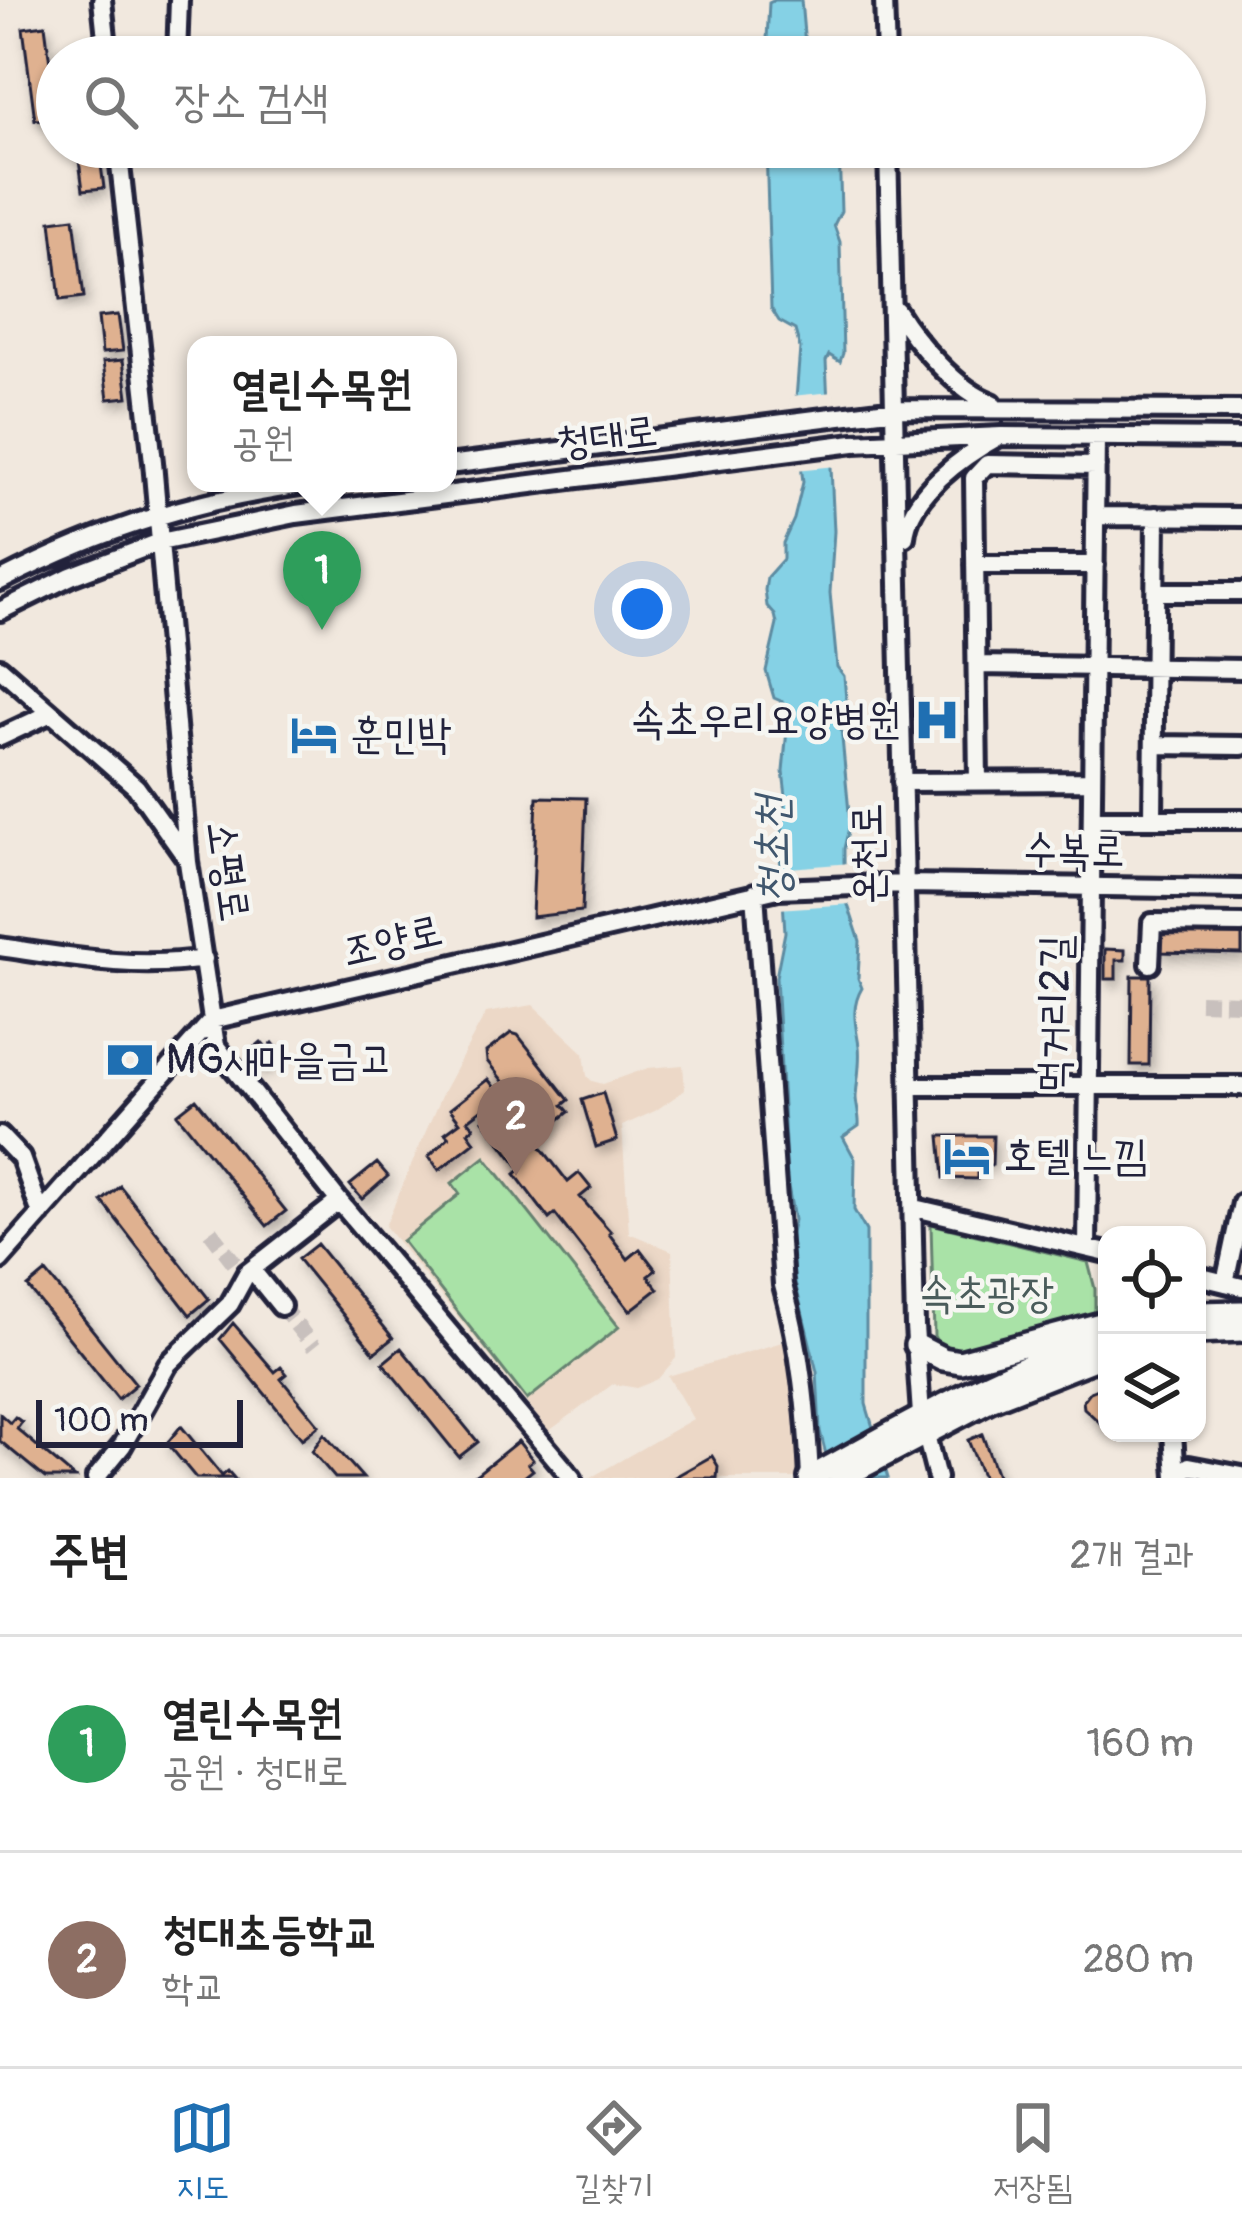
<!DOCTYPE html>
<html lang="ko">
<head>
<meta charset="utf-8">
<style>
  :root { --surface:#fff; --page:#f6f6f6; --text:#222; --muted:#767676; --line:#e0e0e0; --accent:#1f6fb2 }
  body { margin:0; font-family:Pangolin,"Poor Story",sans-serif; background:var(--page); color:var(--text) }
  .controls { position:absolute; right:36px; bottom:36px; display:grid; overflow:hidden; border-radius:24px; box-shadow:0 3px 9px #0004 }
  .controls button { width:108px; height:108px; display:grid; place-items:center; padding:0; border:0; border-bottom:3px solid var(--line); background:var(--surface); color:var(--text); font:60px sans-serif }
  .scale { position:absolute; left:36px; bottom:30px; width:207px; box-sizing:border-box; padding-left:12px; border:6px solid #22223b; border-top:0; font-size:33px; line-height:42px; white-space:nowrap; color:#22223b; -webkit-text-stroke:9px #f6f6f2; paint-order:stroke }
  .you { position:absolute; left:642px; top:609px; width:42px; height:42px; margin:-30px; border:9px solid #fff; border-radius:50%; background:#1a73e8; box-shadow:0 0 0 18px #1a73e833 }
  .badge { display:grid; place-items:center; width:78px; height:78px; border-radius:50%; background:var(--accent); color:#fff; font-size:39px; font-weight:700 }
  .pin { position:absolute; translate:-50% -99px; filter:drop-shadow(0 3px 6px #0008) }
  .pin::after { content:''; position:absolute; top:63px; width:42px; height:36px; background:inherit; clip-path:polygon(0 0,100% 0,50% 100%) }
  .popup { position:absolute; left:187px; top:336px; width:270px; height:156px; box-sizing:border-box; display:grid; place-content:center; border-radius:24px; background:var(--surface); filter:drop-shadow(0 3px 9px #0005); font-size:39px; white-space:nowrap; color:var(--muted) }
  .popup b { font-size:45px; color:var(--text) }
  .popup::after { content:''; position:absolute; left:50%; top:100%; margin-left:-24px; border:24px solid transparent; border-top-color:var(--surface) }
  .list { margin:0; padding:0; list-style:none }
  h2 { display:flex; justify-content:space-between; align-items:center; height:156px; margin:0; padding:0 48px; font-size:51px }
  h2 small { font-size:39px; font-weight:400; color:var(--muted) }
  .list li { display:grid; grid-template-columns:78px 1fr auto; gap:36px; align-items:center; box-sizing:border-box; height:216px; padding:0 48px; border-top:3px solid var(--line) }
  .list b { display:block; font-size:45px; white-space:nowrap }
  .list p { margin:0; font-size:39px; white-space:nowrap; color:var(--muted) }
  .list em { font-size:39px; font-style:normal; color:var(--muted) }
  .icon { flex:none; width:66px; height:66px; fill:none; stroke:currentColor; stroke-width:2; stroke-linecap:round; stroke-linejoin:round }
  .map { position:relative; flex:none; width:1242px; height:1478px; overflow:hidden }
  .search { position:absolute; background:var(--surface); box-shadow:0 3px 9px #0004; left:36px; right:36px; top:36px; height:132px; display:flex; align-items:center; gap:30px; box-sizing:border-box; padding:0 42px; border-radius:66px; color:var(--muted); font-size:45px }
  .sheet { height:588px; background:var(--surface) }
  nav { display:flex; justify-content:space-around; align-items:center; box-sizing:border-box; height:168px; border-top:3px solid var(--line); background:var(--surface); font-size:33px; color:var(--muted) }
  nav a { display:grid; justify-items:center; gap:6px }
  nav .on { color:var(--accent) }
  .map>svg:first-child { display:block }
</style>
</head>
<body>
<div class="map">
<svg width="1242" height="1478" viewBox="0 0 1242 1478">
  <defs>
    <filter id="shadow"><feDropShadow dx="3.5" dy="6" stdDeviation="6" flood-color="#0004"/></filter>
  </defs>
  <rect width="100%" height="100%" fill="#f1e8de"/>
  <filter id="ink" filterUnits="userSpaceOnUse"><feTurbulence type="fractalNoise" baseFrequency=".00833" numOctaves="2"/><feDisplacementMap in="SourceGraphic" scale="24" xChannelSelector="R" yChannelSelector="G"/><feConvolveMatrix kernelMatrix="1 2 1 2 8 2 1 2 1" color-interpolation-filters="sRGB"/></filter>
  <g filter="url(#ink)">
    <path fill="#ecd8c7" d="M533,1005L584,1053L587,1076L592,1081L603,1084L648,1068L683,1065L685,1090L655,1111L622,1126L629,1233L672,1251L676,1358L658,1379L637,1388L613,1384L549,1431L385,1226L442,1094L486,1013Z
      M789,1340L801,1478H590L693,1419L668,1376Z"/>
    <path fill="#a9e2a7" stroke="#668271" stroke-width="3" d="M485,1157L619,1327L527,1400L402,1241L460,1194L452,1183Z
      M931,1224L1088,1262L1095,1289V1319L963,1356L940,1347L934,1336Z"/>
    <path fill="#85d1e5" stroke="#5d8ba1" stroke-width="3" d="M775,0H801L806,57H766L769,3Z
      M766,147H839L841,211L834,225L840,242L843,353L840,362L829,355L826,361L834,531L830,593L837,667L844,676L846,699L841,727L850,823L844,849V893L860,941L858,978L862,988C850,1008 856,1026 859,1046C861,1063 857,1080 856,1097C856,1105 860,1117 859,1126L843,1137L855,1159L854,1210L866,1231V1404L888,1478H832L820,1431L817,1372L794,1278L790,1236L794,1220L787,1180L776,977L785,932L780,853L786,796L783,771L787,730L783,702L774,698L766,671L777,624L775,615L767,606L765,590L767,577L783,559V543L794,519L803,482L795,412L800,348L795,330L779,321L771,308Z"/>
    <path fill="#f1e8de" d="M833,392L837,466L796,470L789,413L791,396Z
      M851,863V904L778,909L777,869Z"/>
    <path fill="#dfb190" stroke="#22223b" stroke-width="3" filter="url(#shadow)" d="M45,25L57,118L35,120L23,28Z
      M99,150L104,188L83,190L78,153Z
      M74,218L84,297L60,300L51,221Z
      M118,315L123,351L102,353L98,317Z
      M123,360L128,397L108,399L103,362Z
      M537,797L586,798L582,911L532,917Z
      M1161,929L1242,931V954L1160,952Z
      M1105,949L1125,950V960H1116V979H1105Z
      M1132,976H1150L1149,1065H1131Z
      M511,1033L518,1035L569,1100L563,1105L569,1112L534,1139L524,1125L532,1118L487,1061L486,1052Z
      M261,1042L267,1049L273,1043L281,1053L260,1070L247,1054Z
      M488,1079L568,1182L579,1173L591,1188L580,1197L611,1232L609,1234L628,1259L640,1249L656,1270L648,1276L658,1289L630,1311L555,1214L549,1219L515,1174L521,1169L483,1120L498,1108L493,1101L468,1120L474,1127L468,1132L475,1142L439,1170L429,1156L449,1137L445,1133L460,1122L450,1109Z
      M603,1093L617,1140L596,1147L582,1100Z
      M196,1099L286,1211L267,1226L177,1114Z
      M940,1136H993L992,1165H977V1179L944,1178Z
      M377,1163L388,1176L362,1199L350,1185Z
      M120,1186L209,1299L190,1315L102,1201Z
      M317,1244L393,1338L374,1353L298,1259Z
      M46,1272L136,1384L118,1399L28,1287Z
      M233,1323L275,1372L281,1367L287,1374L281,1379L319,1425L302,1439L220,1339Z
      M401,1348L478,1442L459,1457L383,1363Z
      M1107,1385V1429L1084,1408L1083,1401L1090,1392Z
      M0,1414L10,1423L15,1417L22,1422L17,1429L75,1478H45L0,1441Z
      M181,1426L222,1476L228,1471L234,1478H196L167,1443Z
      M324,1434L363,1478H335L312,1451Z
      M982,1434L998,1478H983L968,1440Z
      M518,1441L533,1460L528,1464L533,1470L523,1478H472Z
      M712,1456L718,1466L717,1478H673Z"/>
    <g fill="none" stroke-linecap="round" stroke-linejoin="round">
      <path stroke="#c8c0bd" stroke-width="16" stroke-dasharray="16 8" stroke-linecap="butt" d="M1200,1002L1242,1003
        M210,1231L245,1277
        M281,1306L314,1347"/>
      <defs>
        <path id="minor" d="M102,0L108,57
          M884,0L886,57
          M177,57L179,0
          M118,147L153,462L188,862L216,1046L339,1201L572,1478
          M888,147L915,1326L921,1415L937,1478
          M896,310C915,341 957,391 992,403
          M448,465L896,409L1242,410
          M1096,516L1242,517
          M905,537C909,494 963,456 998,437
          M975,565H1095
          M0,581C108,526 195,500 315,483
          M1156,592H1242
          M0,611L71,576L160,542L296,514L854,443L1001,436L1242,438
          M977,665L1242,669
          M0,668L136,787L185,856
          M0,737L51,713
          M1154,745L1242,746
          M978,781L974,478L987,464L1096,466
          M902,782L1092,781
          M1153,818L1156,516
          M1093,819H1242
          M755,893L783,1285C801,1349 807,1412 810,1478
          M0,947C69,957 135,970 204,959
          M1150,964L1152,923L1242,924
          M910,1086H1242
          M0,1136L21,1158L41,1214
          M915,1208L1107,1253
          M1087,1248L1096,437
          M0,1260L212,1020L778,889L905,884L1242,889
          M252,1270L281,1306
          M1197,1276L1242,1287
          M1225,1283L1242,1203
          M1173,1433L1176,1477
          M1176,1477L1189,1466L1242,1476
          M96,1478L122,1446L168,1364L230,1304L247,1273L339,1201"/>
        <path id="major" d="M1197,1313L1242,1312
          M1197,1332L1242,1330
          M916,1345L943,1359L960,1362L1101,1324
          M810,1478C907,1424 1000,1370 1107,1336
          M841,1478L990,1400L1107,1354"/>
      </defs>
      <use href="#minor" stroke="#22223b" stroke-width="26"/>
      <use href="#major" stroke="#22223b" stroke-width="30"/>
      <use href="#minor" stroke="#f6f6f2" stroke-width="16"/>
      <use href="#major" stroke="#f6f6f2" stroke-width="21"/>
    </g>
  </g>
  <defs>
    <symbol id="hospital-bare" viewBox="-9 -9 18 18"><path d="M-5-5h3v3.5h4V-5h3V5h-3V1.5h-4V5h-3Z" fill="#1f6fb2" stroke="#f6f6f2" stroke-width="2.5" paint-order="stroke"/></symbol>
    <symbol id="hotel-bare" viewBox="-9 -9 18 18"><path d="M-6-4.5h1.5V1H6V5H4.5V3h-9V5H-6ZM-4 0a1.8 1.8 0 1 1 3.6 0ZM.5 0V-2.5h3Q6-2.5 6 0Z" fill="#1f6fb2" stroke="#f6f6f2" stroke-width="2.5" paint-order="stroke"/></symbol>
    <symbol id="bank-bare" viewBox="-9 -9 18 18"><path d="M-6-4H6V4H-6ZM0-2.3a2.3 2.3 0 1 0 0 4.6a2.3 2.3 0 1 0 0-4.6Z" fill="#1f6fb2" stroke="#f6f6f2" stroke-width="2.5" paint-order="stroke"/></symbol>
  </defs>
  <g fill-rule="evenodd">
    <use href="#hospital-bare" x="904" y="687" width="66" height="66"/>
    <use href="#hotel-bare" x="281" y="702" width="66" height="66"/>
    <use href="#bank-bare" x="97" y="1027" width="66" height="66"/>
    <use href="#hotel-bare" x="934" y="1123" width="66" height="66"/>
  </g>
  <g text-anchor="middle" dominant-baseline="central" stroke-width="9" stroke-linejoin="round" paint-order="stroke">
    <g font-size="42" fill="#22223b" stroke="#f6f6f2">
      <text transform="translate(607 437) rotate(-7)">청대로</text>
      <text transform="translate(1074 851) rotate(1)">수복로</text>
      <text transform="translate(868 854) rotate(-91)">온천로</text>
      <text transform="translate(228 871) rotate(82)">소평로</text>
      <text transform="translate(392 941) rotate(-13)">조양로</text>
      <text transform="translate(1055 1014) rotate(-89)">먹거리2길</text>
    </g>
    <g font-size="42" fill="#22223b" stroke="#f6f6f2" text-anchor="start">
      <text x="901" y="720" text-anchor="end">속초우리요양병원</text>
      <text x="350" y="735">훈민박</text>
      <text x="166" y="1060">MG새마을금고</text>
      <text x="1003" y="1156">호텔 느낌</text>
    </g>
    <g font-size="42" fill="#4a5c5b" stroke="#f6f6f2">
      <text x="987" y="1294">속초광장</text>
    </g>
    <g font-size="45" font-style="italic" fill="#40576e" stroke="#f6f6f2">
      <text transform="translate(773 850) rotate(-91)">청초천</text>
    </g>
  </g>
</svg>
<div class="controls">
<button><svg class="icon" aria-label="locate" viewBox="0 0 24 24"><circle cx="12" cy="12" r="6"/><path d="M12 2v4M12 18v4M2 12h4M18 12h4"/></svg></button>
<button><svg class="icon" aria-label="layers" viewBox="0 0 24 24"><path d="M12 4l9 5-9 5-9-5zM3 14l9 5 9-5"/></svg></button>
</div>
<div class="scale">100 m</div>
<div class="you"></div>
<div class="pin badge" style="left:322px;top:630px;background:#2e9e5b">1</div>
<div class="popup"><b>열린수목원</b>공원</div>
<div class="pin badge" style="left:516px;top:1176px;background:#8d6e63">2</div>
<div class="search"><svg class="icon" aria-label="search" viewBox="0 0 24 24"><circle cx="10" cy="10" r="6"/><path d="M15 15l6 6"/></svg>장소 검색</div>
</div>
<section class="sheet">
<h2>주변<small>2개 결과</small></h2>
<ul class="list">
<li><span class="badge" style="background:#2e9e5b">1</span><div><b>열린수목원</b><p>공원 · 청대로</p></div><em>160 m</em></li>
<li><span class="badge" style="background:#8d6e63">2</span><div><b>청대초등학교</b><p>학교</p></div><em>280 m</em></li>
</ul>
</section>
<nav>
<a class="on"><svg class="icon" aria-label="map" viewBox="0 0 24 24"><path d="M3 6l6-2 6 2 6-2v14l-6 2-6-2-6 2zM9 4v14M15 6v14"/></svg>지도</a>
<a><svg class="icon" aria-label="directions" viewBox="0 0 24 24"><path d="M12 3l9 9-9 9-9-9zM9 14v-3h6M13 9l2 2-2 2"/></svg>길찾기</a>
<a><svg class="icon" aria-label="saved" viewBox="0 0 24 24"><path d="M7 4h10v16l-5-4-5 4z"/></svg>저장됨</a>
</nav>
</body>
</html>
